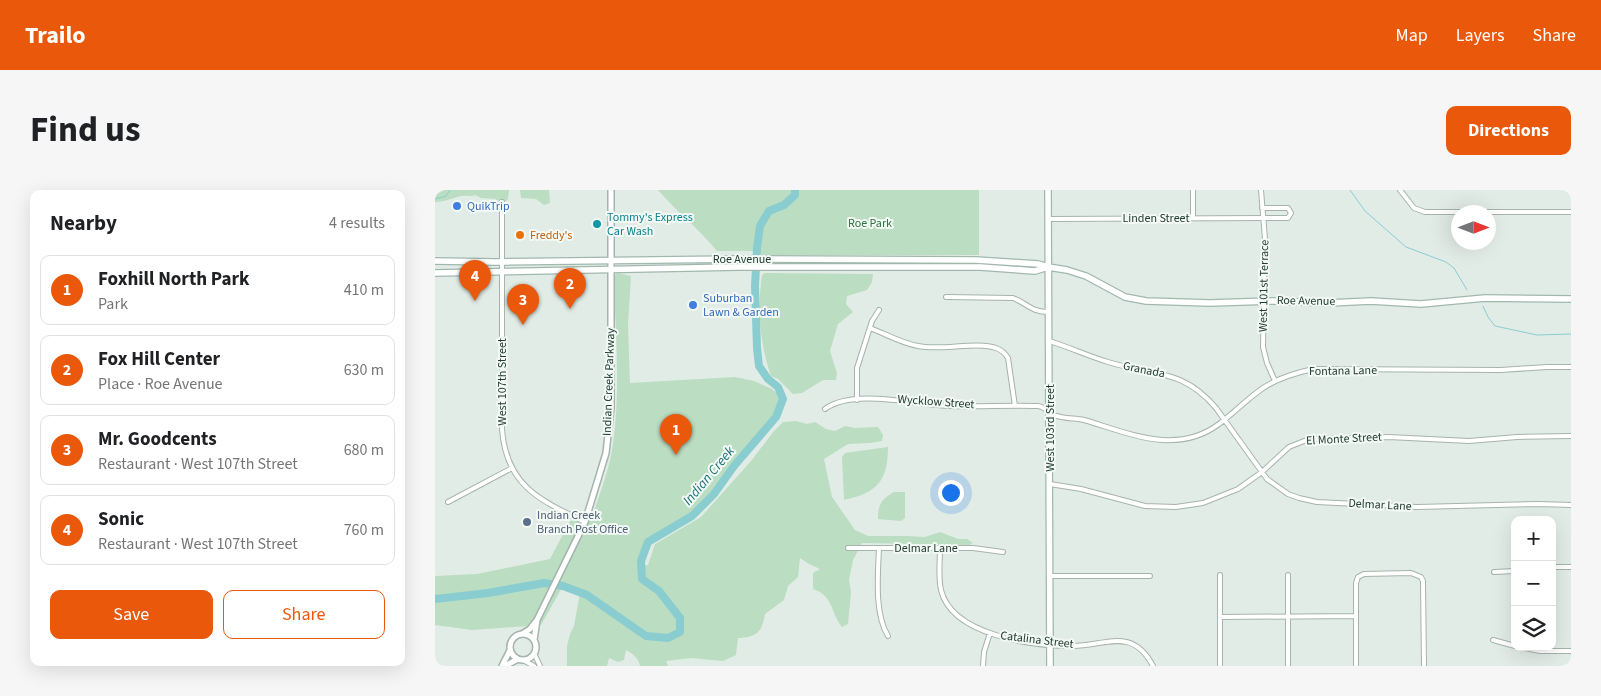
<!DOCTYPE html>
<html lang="en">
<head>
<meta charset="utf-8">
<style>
  :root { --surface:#fff; --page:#f6f6f6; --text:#202124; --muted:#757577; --line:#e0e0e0; --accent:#ea580c }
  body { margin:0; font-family:"Source Sans 3",sans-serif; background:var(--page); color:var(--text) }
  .controls { position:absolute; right:15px; bottom:15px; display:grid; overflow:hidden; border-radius:10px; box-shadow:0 5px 20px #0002 }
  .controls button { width:45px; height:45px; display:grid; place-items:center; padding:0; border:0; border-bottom:1px solid var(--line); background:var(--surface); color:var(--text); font:25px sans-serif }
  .compass { position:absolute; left:1016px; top:15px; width:45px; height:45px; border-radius:50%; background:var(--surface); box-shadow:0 5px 20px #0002; rotate:90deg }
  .you { position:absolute; left:515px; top:302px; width:18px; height:18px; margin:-12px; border:4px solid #fff; border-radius:50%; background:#1a73e8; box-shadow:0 0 0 8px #1a73e833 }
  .badge { display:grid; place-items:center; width:32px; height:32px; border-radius:50%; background:var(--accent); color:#fff; font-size:16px; font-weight:700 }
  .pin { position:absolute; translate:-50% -41px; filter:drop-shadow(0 1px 2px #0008) }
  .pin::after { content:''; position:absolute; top:26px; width:18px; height:15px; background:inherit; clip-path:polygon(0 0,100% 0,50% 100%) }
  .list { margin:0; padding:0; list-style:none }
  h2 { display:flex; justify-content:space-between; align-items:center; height:65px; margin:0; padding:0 20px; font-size:21px }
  h2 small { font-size:16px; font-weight:400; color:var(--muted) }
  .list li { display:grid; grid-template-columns:32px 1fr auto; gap:15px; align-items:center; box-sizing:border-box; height:70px; margin:0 10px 10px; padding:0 10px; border:1px solid var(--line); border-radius:10px }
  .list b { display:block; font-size:19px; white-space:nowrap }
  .list p { margin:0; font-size:16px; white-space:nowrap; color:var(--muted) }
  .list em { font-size:16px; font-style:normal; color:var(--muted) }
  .actions { display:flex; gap:10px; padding:15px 20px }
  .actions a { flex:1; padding:11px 0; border:1px solid var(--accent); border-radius:10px; text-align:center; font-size:18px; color:var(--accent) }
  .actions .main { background:var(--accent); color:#fff }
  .icon { flex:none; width:28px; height:28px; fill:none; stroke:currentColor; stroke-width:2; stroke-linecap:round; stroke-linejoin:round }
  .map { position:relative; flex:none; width:1136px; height:476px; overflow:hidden; border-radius:10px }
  header { display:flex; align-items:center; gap:30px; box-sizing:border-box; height:70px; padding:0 25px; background:var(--accent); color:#fff }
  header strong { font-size:24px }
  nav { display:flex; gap:28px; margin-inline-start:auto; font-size:18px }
  .intro { display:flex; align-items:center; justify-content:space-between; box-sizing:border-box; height:120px; padding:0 30px }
  h1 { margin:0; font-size:35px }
  .button { padding:12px 22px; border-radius:10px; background:var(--accent); color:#fff; font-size:18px; font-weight:700 }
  main { display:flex; gap:30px; padding:0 30px }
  aside { flex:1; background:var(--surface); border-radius:10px; box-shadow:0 5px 20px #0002 }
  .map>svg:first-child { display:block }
</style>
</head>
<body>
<header>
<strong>Trailo</strong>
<nav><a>Map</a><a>Layers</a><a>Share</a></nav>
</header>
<div class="intro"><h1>Find us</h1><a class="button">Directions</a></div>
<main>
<aside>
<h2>Nearby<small>4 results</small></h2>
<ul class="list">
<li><span class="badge">1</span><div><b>Foxhill North Park</b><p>Park</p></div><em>410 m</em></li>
<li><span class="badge">2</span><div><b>Fox Hill Center</b><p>Place · Roe Avenue</p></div><em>630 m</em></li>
<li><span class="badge">3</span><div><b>Mr. Goodcents</b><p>Restaurant · West 107th Street</p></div><em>680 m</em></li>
<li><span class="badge">4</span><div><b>Sonic</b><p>Restaurant · West 107th Street</p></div><em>760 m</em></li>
</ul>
<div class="actions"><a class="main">Save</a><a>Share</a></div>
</aside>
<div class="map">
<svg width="1136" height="476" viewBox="0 0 1136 476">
  <rect width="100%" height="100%" fill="#e2ece7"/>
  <path fill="#bbddc1" d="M9,0H74L73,9L71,11H62L61,9L46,8L40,5C35,7 31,5 26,6C18,8 9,12 0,12V3L2,4Z
    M85,0H114L115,13L109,15L101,9L86,8Z
    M223,0H544V65H325V61H282C264,39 242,22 223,0Z
    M182,83L196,86L193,135L195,193L300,187L319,191L337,199L348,209L341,227L299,276L279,304L257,326L213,352L206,371L207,376L213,375L220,354L266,327L316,271L339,241L348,232L361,231L372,234L380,232L391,239L400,241L410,236L420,238L443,237L448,245L447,251L435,253L413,254L389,269L397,307L420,340L433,346H472L490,347L505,342L523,349H532L538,353L534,355L427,353L418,370L414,390L416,402L413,434L407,437C395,422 399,406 378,399V383L385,379L374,374L365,368L363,387L353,396L349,410L330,424C327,442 322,447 303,448L301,465L288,471L256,468L231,471L233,476H205C204,468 197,463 191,460L189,470L183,472L174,468L172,476H132V456L135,444L139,436L145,403L128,396L106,435L37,440L0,435V386L42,384L115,369L135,331L157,327C165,303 175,278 178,253C186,198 180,142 179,87Z
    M330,83L438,84L437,92L432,100L412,106L411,114L418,122L403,134L395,161L402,183L401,190H388L367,203L358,204L343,189L336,186C325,154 322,119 327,85Z
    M453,257C453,291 442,303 409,310L407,267L410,263Z
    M459,302H470V328L466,331L443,329C443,315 446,309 459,302Z"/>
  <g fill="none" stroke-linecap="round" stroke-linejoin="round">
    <path stroke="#8acdd1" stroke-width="1" d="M915,0L930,21L971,57L1011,72L1019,78L1032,100
      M0,9L11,6L15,0
      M1048,116L1053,127L1060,136L1102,145L1136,144"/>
    <path stroke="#8acdd1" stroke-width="8" d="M0,409L53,403L109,393L128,396L152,405L211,446L233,448L245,442V428L224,401L207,389L206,371L213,352L257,326L279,304L299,276L341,227L348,209L343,197L333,189L324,176L322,158L320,96L322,58L325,36L334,21L349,15L360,5V0"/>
    <defs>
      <path id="minor" d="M758,0V28
        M826,0L830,49L828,157L832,173L840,191
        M965,0L979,18L990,22H1136
        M67,12V239C71,295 104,310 150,332
        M613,29L834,28H853L856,23L853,18H827
        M511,107L578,108C593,114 596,122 614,122
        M435,138C451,144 466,153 483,156C506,161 542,151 561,158C567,160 570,163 573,168L580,216
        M614,151C634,157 653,166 673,172C718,186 747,178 781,218L832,289L853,304L864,308L882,312L982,317L1104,314L1136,315
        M422,210V178L437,131L444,120
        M390,219C419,198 480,215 515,216C544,217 574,215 603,216C610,217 613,222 619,225C628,229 640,228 649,230C694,243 741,266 784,234C799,223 812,209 828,198C843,188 860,183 878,179L1066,180L1112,177H1136
        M615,294L646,299L710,316L741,317L768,313L803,299L827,282L854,257L874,249L954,247L1034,251L1082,247L1136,246
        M13,312L77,278
        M413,358H538L568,362
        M444,358C443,384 439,423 453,446
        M505,358C505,372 503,387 506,400C517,446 599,456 638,456C670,456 697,436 718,476
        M1117,377H1136
        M1059,382L1080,381
        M853,385V476
        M615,386H715
        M785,427L921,426
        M1058,450L1080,456
        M1084,457L1105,461H1136
        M99,463L105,476
        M88,470L99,476
        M548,476L549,462L555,443
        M785,476V385
        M921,476V393L923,387L929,384L976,383L986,387L988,391L989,476"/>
      <path id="tertiary" d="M75 457a13 13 0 1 1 26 0a13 13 0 1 1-26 0Z
        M87,444L95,439L102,430L150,332L171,263L176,218V0
        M99,450L102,430
        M67,476L75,460
        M70,476L83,469"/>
      <path id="secondary" d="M613,0L615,476
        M0,71L60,72L303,69L541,70L603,74L613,77L632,80L651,86L690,107L711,111L775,113L837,111L894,113L936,111L986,114L1050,108L1136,109
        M0,83L303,77H545L600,81L613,77"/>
    </defs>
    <use href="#minor" stroke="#a5b4ad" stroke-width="6"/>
    <use href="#tertiary" stroke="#a5b4ad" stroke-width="8"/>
    <use href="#secondary" stroke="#a1b8ad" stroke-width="8"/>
    <use href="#minor" stroke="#fff" stroke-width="4"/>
    <use href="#tertiary" stroke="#fff" stroke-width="5"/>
    <use href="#secondary" stroke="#fff" stroke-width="5.5"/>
  </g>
  <g fill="#3f7fe0" stroke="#f3f9f5" stroke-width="2">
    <circle cx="22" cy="16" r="5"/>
    <circle cx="258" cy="115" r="5"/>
  </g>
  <circle fill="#0f9aa8" stroke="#f3f9f5" stroke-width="2" cx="162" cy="34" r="5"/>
  <circle fill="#e8710a" stroke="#f3f9f5" stroke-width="2" cx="85" cy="45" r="5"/>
  <circle fill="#5c6f8a" stroke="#f3f9f5" stroke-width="2" cx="92" cy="332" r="5"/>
  <g text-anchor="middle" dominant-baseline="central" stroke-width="4" stroke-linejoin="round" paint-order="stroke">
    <g font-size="12" fill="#366cbe" stroke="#f3f9f5" text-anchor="start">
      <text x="32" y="16">QuikTrip</text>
      <text x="268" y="108">Suburban<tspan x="268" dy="14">Lawn &amp; Garden</tspan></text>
    </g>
    <g font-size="12" fill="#0d838f" stroke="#f3f9f5" text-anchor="start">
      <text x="172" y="27">Tommy's Express<tspan x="172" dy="14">Car Wash</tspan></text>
    </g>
    <g font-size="12" fill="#223d33" stroke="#f3f9f5">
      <text x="721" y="28">Linden Street</text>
      <text x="307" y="69">Roe Avenue</text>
      <text transform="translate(829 96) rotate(-89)">West 101st Terrace</text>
      <text transform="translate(871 111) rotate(1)">Roe Avenue</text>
      <text transform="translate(709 180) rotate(11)">Granada</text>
      <text transform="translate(908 181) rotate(-1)">Fontana Lane</text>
      <text transform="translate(67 192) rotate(-90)">West 107th Street</text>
      <text transform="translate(174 192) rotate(-88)">Indian Creek Parkway</text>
      <text transform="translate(501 212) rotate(4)">Wycklow Street</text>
      <text transform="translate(615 238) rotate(-90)">West 103rd Street</text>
      <text transform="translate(909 249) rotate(-3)">El Monte Street</text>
      <text transform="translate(945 315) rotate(3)">Delmar Lane</text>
      <text x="491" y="358">Delmar Lane</text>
      <text transform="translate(602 450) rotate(7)">Catalina Street</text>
    </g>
    <g font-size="12" fill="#2c7441" stroke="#f3f9f5">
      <text x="435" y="33">Roe Park</text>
    </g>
    <g font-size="12" fill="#c56008" stroke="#f3f9f5" text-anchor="start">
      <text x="95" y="45">Freddy's</text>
    </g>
    <g font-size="12" fill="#4e5e75" stroke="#f3f9f5" text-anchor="start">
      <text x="102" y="325">Indian Creek<tspan x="102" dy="14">Branch Post Office</tspan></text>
    </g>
    <g font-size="14" font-style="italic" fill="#1c7379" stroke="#f3f9f5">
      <text transform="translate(274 286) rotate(-50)">Indian Creek</text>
    </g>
  </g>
</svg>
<div class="controls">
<button>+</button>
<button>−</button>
<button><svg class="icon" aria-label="layers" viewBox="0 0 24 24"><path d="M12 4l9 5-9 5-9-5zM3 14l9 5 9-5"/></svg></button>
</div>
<svg class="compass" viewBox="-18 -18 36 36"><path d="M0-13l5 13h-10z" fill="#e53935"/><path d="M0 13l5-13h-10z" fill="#757577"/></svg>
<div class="you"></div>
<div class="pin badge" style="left:241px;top:265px">1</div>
<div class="pin badge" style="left:135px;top:119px">2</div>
<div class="pin badge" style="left:88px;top:135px">3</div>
<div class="pin badge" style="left:40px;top:111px">4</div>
</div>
</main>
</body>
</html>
